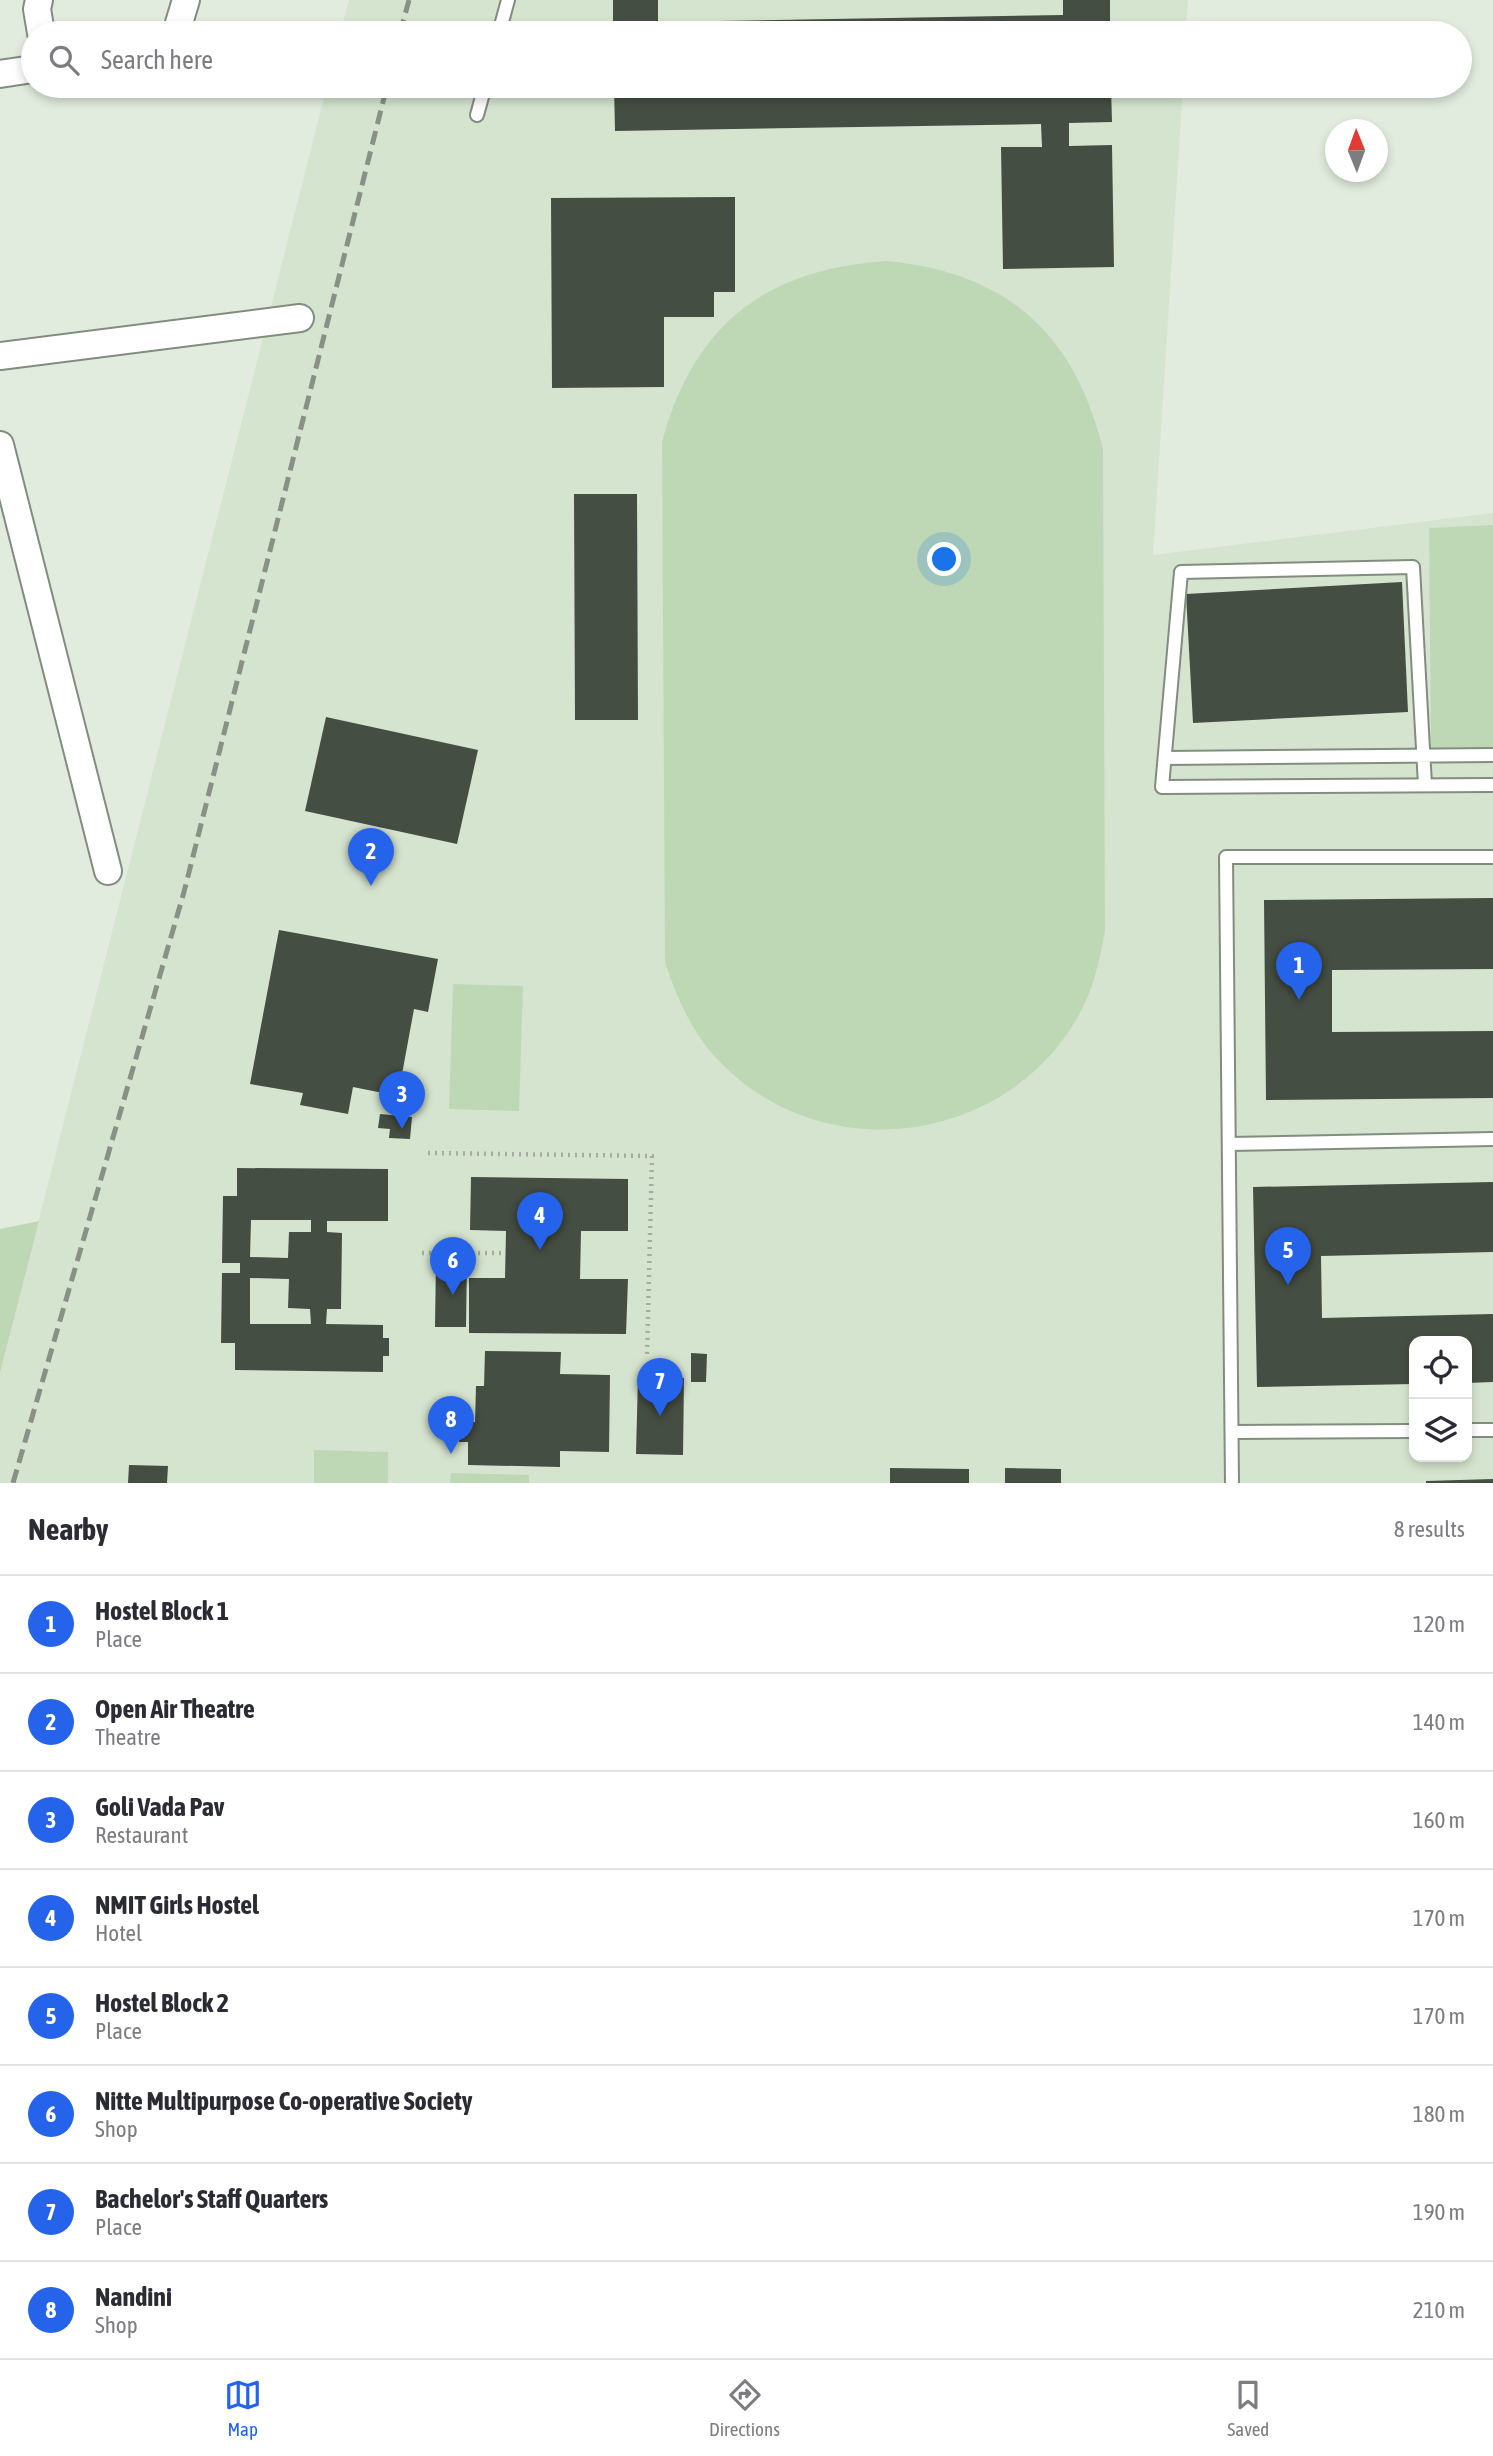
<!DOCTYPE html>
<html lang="en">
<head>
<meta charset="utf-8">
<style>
  :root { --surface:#fff; --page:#f2f2f3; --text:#2b2b33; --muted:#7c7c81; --line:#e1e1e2; --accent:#2563eb }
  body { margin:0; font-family:"Asap Condensed",sans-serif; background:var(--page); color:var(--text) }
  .controls { position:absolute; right:21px; bottom:21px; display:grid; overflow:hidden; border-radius:14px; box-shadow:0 4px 10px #0003 }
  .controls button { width:63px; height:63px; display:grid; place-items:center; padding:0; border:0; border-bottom:2px solid var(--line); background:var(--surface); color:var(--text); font:35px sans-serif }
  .compass { position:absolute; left:1325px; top:119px; width:63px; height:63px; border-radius:50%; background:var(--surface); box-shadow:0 4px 10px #0003; rotate:359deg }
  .you { position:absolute; left:945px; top:560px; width:24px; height:24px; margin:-18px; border:5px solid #fff; border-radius:50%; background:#1a73e8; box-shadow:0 0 0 10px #1a73e833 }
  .badge { display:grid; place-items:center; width:46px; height:46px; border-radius:50%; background:var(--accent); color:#fff; font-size:23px; font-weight:700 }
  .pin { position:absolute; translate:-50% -58px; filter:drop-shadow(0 2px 4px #0008) }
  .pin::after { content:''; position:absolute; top:37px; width:24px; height:21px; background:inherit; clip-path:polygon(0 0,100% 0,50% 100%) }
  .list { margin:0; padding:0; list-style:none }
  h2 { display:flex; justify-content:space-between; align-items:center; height:91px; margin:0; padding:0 28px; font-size:30px }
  h2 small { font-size:23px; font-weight:400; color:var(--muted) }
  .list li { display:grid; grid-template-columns:46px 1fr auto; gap:21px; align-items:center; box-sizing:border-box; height:98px; padding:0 28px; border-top:2px solid var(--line) }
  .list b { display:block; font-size:26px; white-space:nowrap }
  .list p { margin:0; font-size:23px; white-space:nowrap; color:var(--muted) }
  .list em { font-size:23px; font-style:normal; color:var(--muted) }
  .icon { flex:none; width:38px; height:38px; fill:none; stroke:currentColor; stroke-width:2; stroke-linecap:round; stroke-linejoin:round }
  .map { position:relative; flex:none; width:1493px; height:1483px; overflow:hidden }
  .search { position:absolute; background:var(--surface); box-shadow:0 4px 10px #0003; left:21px; right:21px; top:21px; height:77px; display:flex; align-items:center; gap:18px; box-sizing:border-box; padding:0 24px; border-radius:38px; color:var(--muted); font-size:26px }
  .sheet { height:875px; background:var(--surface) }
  nav { display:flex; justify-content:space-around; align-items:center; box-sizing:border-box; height:98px; border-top:2px solid var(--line); background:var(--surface); font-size:19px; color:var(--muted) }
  nav a { display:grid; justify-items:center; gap:4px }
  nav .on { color:var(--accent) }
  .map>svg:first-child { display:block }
</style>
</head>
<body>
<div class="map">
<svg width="1493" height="1483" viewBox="0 0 1493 1483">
  <rect width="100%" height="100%" fill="#e1ecde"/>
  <path fill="#d5e4cf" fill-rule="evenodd" d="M349,0H1188L1186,33H340Z
    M327,86H1183L1153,555L1493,513V1483H0V1373ZM1414,1341H1467V1457H1414Z"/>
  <path fill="#bed8b5" d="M887,261C1007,273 1074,332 1103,449L1105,931C1100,957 1095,983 1083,1007C1015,1143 827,1172 721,1063C693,1035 677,999 665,962L662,442C694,324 766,269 887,261Z
    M1493,525V747L1431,748L1429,528Z
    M453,984L523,986L519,1111L449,1109Z
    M39,1221L0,1373V1229Z
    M314,1450L388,1452V1483H314Z
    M451,1473L529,1475V1483H450Z"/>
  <path fill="#454e42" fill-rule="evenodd" d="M613,0H658V22L1063,15V0H1110V33H613Z
    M614,86H1111L1112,122L1069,123V146L1112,145L1114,267L1003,269L1001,147H1042L1041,124L615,131Z
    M735,197V292H714V317H664V387L552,388L551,198Z
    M574,494H637L638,720H575Z
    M1402,582L1408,712L1193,723L1186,594Z
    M326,717L478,750L457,844L305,811Z
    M1493,898V969L1332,970V1032L1493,1031V1098L1266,1100L1264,900Z
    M279,930L438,959L428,1012L414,1009L398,1096L353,1087L348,1114L300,1105L303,1093L250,1084Z
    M380,1114L412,1117L410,1139L389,1138L390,1129L378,1128Z
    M237,1168L388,1169V1221H327V1232L342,1233L341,1309H327L326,1324L383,1325V1338H389V1356H383V1372L235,1370V1343H221L222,1273H240V1263H222L223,1196H237ZM251,1220H311V1232H289L288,1258L250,1257ZM250,1278L289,1279L288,1308L310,1309L311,1324H250Z
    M471,1177L628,1179V1231H581L580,1279H628L626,1334L469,1333V1278H505L506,1231L470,1230Z
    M1493,1182V1252L1321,1256L1322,1318L1493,1314V1382L1467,1383V1341H1414V1384L1257,1387L1253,1187Z
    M436,1261H467L466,1327H435Z
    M485,1351L561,1352L560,1374L610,1375L609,1452L560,1451V1467L468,1465V1442H459L460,1422H475L476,1386H484Z
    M691,1353L707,1354L706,1382H691Z
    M638,1376L684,1378L683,1455L636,1454Z
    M129,1465L168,1466L167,1483H128Z
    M890,1468L969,1469V1483H890Z
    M1005,1468L1061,1469V1483H1005Z
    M1493,1479V1483H1426V1481Z"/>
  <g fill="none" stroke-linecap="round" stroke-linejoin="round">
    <defs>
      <path id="service" d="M499,33L508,0
        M477,115L485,86
        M1165,758L1493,755
        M1425,785L1413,567L1181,572L1162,787L1493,785
        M1229,1144L1493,1139
        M1467,1430H1493
        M1232,1432L1414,1431
        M1232,1483L1226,857H1493"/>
      <path id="minor" d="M39,0L37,9L41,33
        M176,33L186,0
        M0,74L33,69
        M0,356L300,318
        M0,445L108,871"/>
    </defs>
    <use href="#service" stroke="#828c7f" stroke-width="16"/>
    <use href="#minor" stroke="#828c7f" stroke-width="30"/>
    <path stroke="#a4aca1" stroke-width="4.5" stroke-dasharray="2 5" stroke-linecap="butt" d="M428,1153L652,1156L647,1357
      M422,1253H505"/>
    <use href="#service" stroke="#fff" stroke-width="12"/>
    <use href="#minor" stroke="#fff" stroke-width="26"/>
    <path stroke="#899187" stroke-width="5" stroke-dasharray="14 7" stroke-linecap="butt" d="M400,33L409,0
      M13,1483L184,892L387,86"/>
  </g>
</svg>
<div class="controls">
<button><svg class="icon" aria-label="locate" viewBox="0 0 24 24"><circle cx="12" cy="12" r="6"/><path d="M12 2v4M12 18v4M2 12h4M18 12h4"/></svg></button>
<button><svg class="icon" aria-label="layers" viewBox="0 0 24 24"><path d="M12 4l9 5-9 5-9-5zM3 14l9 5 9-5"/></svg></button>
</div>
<svg class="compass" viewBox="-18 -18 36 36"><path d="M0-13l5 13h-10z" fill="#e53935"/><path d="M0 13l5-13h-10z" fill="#7c7c81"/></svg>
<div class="you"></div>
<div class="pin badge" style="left:1299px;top:1000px">1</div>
<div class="pin badge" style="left:371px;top:886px">2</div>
<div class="pin badge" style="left:402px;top:1129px">3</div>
<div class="pin badge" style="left:540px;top:1250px">4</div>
<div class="pin badge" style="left:1288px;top:1285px">5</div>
<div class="pin badge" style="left:453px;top:1295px">6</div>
<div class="pin badge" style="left:660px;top:1416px">7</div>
<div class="pin badge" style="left:451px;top:1454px">8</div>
<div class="search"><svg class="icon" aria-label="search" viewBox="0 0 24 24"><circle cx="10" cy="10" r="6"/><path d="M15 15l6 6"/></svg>Search here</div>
</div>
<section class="sheet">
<h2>Nearby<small>8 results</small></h2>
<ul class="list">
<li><span class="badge">1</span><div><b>Hostel Block 1</b><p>Place</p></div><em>120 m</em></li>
<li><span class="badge">2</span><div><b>Open Air Theatre</b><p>Theatre</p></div><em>140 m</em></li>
<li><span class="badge">3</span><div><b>Goli Vada Pav</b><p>Restaurant</p></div><em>160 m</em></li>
<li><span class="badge">4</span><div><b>NMIT Girls Hostel</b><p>Hotel</p></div><em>170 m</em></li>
<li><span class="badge">5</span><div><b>Hostel Block 2</b><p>Place</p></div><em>170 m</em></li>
<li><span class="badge">6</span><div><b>Nitte Multipurpose Co-operative Society</b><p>Shop</p></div><em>180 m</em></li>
<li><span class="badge">7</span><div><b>Bachelor's Staff Quarters</b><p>Place</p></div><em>190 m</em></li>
<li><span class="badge">8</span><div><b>Nandini</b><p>Shop</p></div><em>210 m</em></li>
</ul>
</section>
<nav>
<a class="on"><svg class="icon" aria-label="map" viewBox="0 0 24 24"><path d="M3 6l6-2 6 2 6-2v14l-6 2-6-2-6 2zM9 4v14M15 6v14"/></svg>Map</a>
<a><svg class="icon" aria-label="directions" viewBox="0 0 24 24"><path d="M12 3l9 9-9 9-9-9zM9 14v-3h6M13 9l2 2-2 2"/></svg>Directions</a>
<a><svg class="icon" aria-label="saved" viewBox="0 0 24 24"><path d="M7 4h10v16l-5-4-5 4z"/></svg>Saved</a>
</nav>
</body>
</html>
